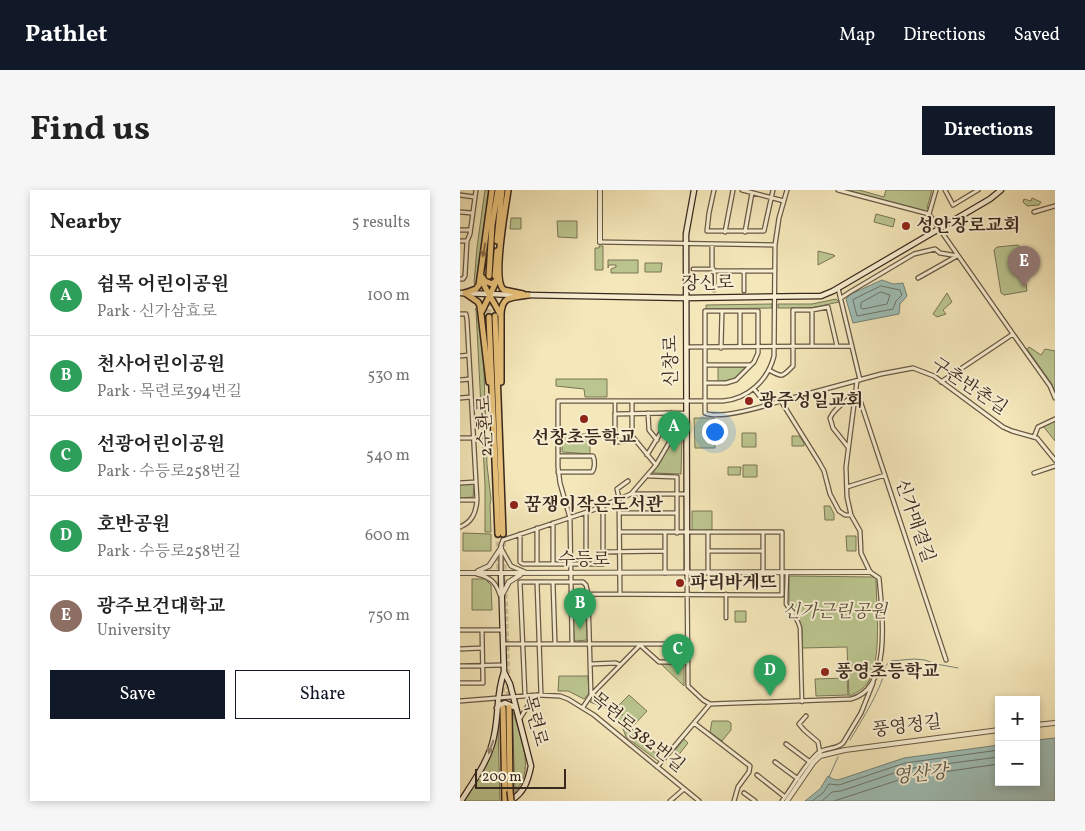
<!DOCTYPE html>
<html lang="en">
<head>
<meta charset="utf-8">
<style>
  :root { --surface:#fff; --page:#f6f6f6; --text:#222; --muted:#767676; --line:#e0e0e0; --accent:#111827 }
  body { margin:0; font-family:Vollkorn,"Noto Serif KR",serif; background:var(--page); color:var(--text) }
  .controls { position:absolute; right:15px; bottom:15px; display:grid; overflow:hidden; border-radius:0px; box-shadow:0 2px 8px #0003 }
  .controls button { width:45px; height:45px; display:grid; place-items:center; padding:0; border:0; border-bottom:1px solid var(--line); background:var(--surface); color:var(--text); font:25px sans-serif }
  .scale { position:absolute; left:15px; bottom:12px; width:91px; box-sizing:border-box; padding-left:5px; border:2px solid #39281f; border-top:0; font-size:14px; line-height:18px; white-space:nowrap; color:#39281f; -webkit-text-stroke:4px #f8efd2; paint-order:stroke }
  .you { position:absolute; left:254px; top:241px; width:18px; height:18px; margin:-12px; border:4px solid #fff; border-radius:50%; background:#1a73e8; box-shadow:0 0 0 8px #1a73e833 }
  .badge { display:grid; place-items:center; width:32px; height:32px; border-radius:50%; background:var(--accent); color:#fff; font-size:16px; font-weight:700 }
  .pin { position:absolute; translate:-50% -41px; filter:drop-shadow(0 1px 2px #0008) }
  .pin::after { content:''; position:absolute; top:26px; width:18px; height:15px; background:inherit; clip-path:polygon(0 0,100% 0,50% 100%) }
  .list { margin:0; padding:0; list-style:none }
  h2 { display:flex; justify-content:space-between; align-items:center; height:65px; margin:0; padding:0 20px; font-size:21px }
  h2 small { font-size:16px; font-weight:400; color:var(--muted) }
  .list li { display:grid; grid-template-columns:32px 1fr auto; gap:15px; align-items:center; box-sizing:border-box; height:80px; padding:0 20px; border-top:1px solid var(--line) }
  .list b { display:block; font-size:19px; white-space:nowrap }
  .list p { margin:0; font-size:16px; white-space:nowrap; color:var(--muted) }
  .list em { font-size:16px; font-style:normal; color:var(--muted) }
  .actions { display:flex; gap:10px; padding:15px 20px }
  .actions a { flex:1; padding:11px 0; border:1px solid var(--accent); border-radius:0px; text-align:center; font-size:18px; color:var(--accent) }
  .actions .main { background:var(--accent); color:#fff }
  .map { position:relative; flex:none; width:595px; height:611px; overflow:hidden; border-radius:0px }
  header { display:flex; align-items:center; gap:30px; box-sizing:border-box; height:70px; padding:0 25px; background:var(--accent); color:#fff }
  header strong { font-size:24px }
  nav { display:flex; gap:28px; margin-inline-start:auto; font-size:18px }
  .intro { display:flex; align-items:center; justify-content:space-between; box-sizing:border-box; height:120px; padding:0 30px }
  h1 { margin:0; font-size:35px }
  .button { padding:12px 22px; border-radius:0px; background:var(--accent); color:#fff; font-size:18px; font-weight:700 }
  main { display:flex; gap:30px; padding:0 30px }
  aside { flex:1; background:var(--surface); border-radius:0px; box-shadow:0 2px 8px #0003 }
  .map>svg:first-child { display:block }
</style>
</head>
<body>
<header>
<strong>Pathlet</strong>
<nav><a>Map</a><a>Directions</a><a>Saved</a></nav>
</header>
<div class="intro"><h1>Find us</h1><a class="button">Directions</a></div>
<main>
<aside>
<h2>Nearby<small>5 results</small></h2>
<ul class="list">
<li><span class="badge" style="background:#2e9e5b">A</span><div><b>쉼목 어린이공원</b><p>Park · 신가삼효로</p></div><em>100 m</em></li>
<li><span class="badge" style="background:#2e9e5b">B</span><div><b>천사어린이공원</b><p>Park · 목련로394번길</p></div><em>530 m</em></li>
<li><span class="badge" style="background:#2e9e5b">C</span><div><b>선광어린이공원</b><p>Park · 수등로258번길</p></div><em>540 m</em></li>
<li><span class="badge" style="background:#2e9e5b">D</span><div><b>호반공원</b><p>Park · 수등로258번길</p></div><em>600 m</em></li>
<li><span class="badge" style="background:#8d6e63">E</span><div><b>광주보건대학교</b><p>University</p></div><em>750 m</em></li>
</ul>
<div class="actions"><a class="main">Save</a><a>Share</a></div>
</aside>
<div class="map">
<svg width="595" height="611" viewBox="0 0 595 611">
  <rect width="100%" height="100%" fill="#f4e7b9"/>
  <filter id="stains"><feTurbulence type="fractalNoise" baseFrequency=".004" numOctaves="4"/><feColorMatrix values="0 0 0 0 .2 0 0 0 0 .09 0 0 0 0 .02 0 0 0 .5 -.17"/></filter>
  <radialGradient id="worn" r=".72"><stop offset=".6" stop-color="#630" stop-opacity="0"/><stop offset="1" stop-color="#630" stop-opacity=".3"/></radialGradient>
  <path fill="#bbc58f" stroke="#7a7657" d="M25,0H29L19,72V90L16,95L14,93L17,57Z
    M386,0H399L424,7L426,0H472L467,18L469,19L468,22Z
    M572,8L581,12L579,15L567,16L563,12L564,9L571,11Z
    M416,24L435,29L433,37L414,32Z
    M51,28H61V39H50Z
    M97,31H117V48L98,47Z
    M558,55L560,57L567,101L544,105L541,103L534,60L537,57Z
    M139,56H143V80H135V58H139Z
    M358,61L374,65L375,66L358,75Z
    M148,70H178V83H151V79L156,77V75H149L148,78Z
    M185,73H202L201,82H185Z
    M487,103L492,112L483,120L486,124L477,127L473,124Z
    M376,109L379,112L351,118H318V114H352Z
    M312,114V118L246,119V115Z
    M19,117L24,180L27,275L31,309L30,315L31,342H25V295L16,120L15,119Z
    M569,157L581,165L585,159L595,161V203L592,194L567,159Z
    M258,177H284L285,179L276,189L258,192Z
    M96,189H147V207H125L124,199L96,196Z
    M234,228H254L255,258H235Z
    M595,231V251L583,236Z
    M221,241L222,245L221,284L193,283L217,244Z
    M282,243H296V257H282Z
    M102,244H130V264L102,262Z
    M332,246H339L344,253V256H332Z
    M283,275H297V287H283Z
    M268,277H281L280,285H268Z
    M12,294L14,296L13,307L0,308V295Z
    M364,316H370L374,324V330H365Z
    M232,321H252V340L234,341L232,339Z
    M3,343L31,344V361H3Z
    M386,346H396V361H387Z
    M329,386L416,387C416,414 422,464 410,489C406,498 398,502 389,506L387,457L342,458V438L336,426L329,415Z
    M12,389H25L31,395L32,420H12Z
    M275,421H286V432H275Z
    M113,428H126L127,450L116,451L114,450Z
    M201,474H224V496Z
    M99,486H128L129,503L124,509L108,501H98Z
    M387,488L388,505L356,506L355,489Z
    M136,505L139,510L151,516L162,525L178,547L201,568L198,571L166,547L161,533L153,523L146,518L130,512Z
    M169,505L187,521L174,535L156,518Z
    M52,519C57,537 68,563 65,581C64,590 59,596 55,603Z
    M252,531H268L271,533V540L262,551L250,542Z
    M38,536L40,611H3C19,587 33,565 38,536Z
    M224,549L228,553L217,567L213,563Z"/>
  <path fill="#9ebeb6" stroke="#76827a" d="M422,90L433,94L443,93L447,106L440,114L439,124L393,133L386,109L391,104Z
    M595,548V611H345L360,599L368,586L373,589L378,590L444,568L539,555V592H576V550Z"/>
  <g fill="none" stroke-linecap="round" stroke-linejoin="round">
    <path stroke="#6c736a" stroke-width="1" d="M421,96L440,100L442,105L436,111L433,119L397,126L393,110Z
      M421,102L430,105L427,114L403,119L401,118V113Z
      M352,611L363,603L369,594L379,595L445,573L539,560
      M362,611L372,602L381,601L446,579L539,567
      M374,611L448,587L539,574"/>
    <path stroke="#76827a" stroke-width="1" d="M390,550C399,535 426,492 425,476L431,471L454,469L465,470L476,474L498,478
      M369,587L378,567"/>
    <path stroke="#cfc19a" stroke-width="5" stroke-dasharray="5 2.5" stroke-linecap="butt" d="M29,89V127
      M35,94V126
      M38,344L39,386
      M43,344L49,517
      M42,490L43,516"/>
    <defs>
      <path id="pedestrian" d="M233,79H253
        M254,81V100
        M282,81L284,83V101
        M211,223H226
        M155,224V211
        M327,382L326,414L338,432L340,438L342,512
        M266,404V428"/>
      <path id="minor" d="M254,0L249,23L247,41H304L313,0
        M282,0L324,11
        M378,0L469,24L553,144L481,192
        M485,0L493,15L518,0
        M0,5L14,7
        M0,22L12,23
        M574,22L595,16
        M469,24L476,0
        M0,40H10
        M265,42L273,0
        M285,42L292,3
        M0,51H7L5,86L3,89H0
        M7,51L10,44L16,0
        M140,52L315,55
        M252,54V77L254,81H315
        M458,88L497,66
        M378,98L400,190
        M381,108L390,102L454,64L475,59L480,63L498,66
        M280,121V157
        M0,124H6L7,130L17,310C16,323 12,332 0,337
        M553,144L590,196L595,208
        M352,156V120
        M226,157L392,156
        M261,158L262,121
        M0,166L9,165
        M245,175H291
        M309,180C323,188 322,187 333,176V120H352L368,117L377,156
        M0,190L10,189
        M245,193H266L276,190L294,172L298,163V121H245V223C260,230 305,216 321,211L359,272L364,281L370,304L379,321L385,325H391
        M294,199L307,215
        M397,201L486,470
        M0,208L11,207
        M172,211V246L196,275
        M321,211L421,184L453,178L474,186L543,237L552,241L577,248L595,270
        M188,223L189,240L197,250
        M217,241L219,239L222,240L226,245
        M172,246L164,251L157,252L155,250V224L211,223
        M574,247L578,237L595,229
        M0,248H13
        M388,257L373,238L370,228C375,217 386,212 395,204
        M187,265L206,234V223
        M98,266H133C135,270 135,279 132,282H98
        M574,283L595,276
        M189,286L217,287V343
        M0,293L16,292
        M387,297L425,285
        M172,304H227
        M0,310H17
        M160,323H217
        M205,343V383
        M248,343V383
        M60,344V372L63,374H143V317
        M42,360L51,376L65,382
        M249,361H303
        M143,362L205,361
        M77,374V338
        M93,374V333
        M126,374V323
        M41,383V355L43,350L133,320L171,304L196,275L226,224
        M227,383L228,496L243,510L250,514L391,509C433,499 422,420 419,388L410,382L401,363L400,341L391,325L387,307L386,277L397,191
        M303,383V343
        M17,384C30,387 36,392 40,405
        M77,392L81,505
        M93,393L95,454
        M128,404L322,405V342H160
        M160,404L159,308L157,299L168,291
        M0,440H42
        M43,454H227
        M112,454L110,328L100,293L98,277V211H263C288,209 308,190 314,166L315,55L319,28L327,0
        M0,459L22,458
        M131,474L156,473L160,475
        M0,476L44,475
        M0,493H23L22,440
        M132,504L180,455L199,472H228
        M65,506L60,392H123L126,395L128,404L131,505L123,517
        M0,511L77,505L100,506L108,509L134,525L239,611
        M346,526L339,534L344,540L358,552L360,563
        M59,530L69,514L77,505
        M234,533L290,576L289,582L278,597L274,611
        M326,554L350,572
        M315,572L338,589
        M197,577L250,514
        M297,585L325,607
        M284,603L295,611
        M210,611L224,599
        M322,611C334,596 343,576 358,563C366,557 376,560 383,553L401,523L413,493"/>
      <path id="tertiary" d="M140,0V52
        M18,381L29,376L41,358
        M0,383L410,382
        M42,405L49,392L60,385
        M576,535L595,533
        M327,611L353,573L360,566L385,560L539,540"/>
      <path id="secondary" d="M0,103L56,105
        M66,105L226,108L361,106L373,101L530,9L541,0
        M227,383L226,44L234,0
        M44,482L50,494L71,576C68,591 64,603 50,611
        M37,518L40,515L45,513L54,517
        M1,611C13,592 30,569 34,546C39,524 36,504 44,482L41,383"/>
      <path id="trunk" d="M48,0C46,17 31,91 44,100L63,104
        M37,51L42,0
        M29,86L32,35L38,0
        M35,86L37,61
        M21,87C23,97 35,113 40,124
        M22,87L25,91L32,94L37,90
        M5,103L18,112L20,116L29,192
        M5,103L16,99L19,95L32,0
        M22,121L38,88
        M35,126L43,344
        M29,127L38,344
        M41,192V124C42,105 52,108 68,105
        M49,517L50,601
        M43,518L45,611"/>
    </defs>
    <use href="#pedestrian" stroke="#685846" stroke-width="5"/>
    <use href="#minor" stroke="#685846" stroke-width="5.5"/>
    <use href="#tertiary" stroke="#685846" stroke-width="6"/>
    <use href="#secondary" stroke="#39281f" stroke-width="7"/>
    <use href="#trunk" stroke="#39281f" stroke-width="8"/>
    <use href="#pedestrian" stroke="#f8efd2" stroke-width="2.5"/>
    <use href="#minor" stroke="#f8efd2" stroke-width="3"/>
    <use href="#tertiary" stroke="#f8efd2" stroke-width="4"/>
    <use href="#secondary" stroke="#f8efd2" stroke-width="4.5"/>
    <use href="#trunk" stroke="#eac47c" stroke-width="5"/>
    <defs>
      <path id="trunk-bridge" d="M50,601L51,611"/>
    </defs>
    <use href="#trunk-bridge" stroke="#39281f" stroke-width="8" stroke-linecap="butt"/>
    <use href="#trunk-bridge" stroke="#eac47c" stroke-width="5"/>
  </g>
  <defs><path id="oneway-solid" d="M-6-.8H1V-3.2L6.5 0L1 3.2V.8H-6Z" transform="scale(1.25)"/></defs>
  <use fill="#896e49" href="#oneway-solid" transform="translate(24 60) rotate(99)"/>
  <use fill="#988c78" href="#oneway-solid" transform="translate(31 557) rotate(110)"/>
  <g fill="#8f2418" stroke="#f8efd2" stroke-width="2">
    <circle cx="446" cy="36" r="5"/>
    <circle cx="289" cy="211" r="5"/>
    <circle cx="124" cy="229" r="5"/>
    <circle cx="54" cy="315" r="5"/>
    <circle cx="220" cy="393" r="5"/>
    <circle cx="365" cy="482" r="5"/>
  </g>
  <g text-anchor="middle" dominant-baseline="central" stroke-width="4" stroke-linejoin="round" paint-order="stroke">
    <g font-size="18" font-weight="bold" fill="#39281f" stroke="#f8efd2" text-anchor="start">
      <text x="456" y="36">성안장로교회</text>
      <text x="299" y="211">광주성일교회</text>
      <text x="124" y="248" text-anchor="middle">선창초등학교</text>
      <text x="64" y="315">꿈쟁이작은도서관</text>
      <text x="230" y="393">파리바게뜨</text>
      <text x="375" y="482">풍영초등학교</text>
    </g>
    <g font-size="18" fill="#39281f" stroke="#f8efd2">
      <text transform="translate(248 94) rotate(-1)">장신로</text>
      <text transform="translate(212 171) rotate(-91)">신창로</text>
      <text transform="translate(509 197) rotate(34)">구촌반촌길</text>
      <text transform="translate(26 236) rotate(-92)">2순환로</text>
      <text transform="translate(454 331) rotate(71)">신가매결길</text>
      <text x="124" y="370">수등로</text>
      <text transform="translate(74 531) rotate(75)">목련로</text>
      <text transform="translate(447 537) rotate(-7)">풍영정길</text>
      <text transform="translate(177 543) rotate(39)">목련로382번길</text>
    </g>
    <g font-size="18" font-style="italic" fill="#5a4f3b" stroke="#f8efd2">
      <text x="375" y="422">신가근린공원</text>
    </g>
    <g font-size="19" font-style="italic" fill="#57554c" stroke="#f8efd2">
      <text transform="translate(460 585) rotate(-6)">영산강</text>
    </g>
  </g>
  <rect width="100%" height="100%" filter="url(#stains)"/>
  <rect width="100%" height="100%" fill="url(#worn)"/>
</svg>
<div class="controls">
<button>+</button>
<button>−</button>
</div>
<div class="scale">200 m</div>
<div class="you"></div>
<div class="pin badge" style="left:214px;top:262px;background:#2e9e5b">A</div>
<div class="pin badge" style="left:120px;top:439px;background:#2e9e5b">B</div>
<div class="pin badge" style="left:218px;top:485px;background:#2e9e5b">C</div>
<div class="pin badge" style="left:310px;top:506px;background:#2e9e5b">D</div>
<div class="pin badge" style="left:564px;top:97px;background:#8d6e63">E</div>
</div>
</main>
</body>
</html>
